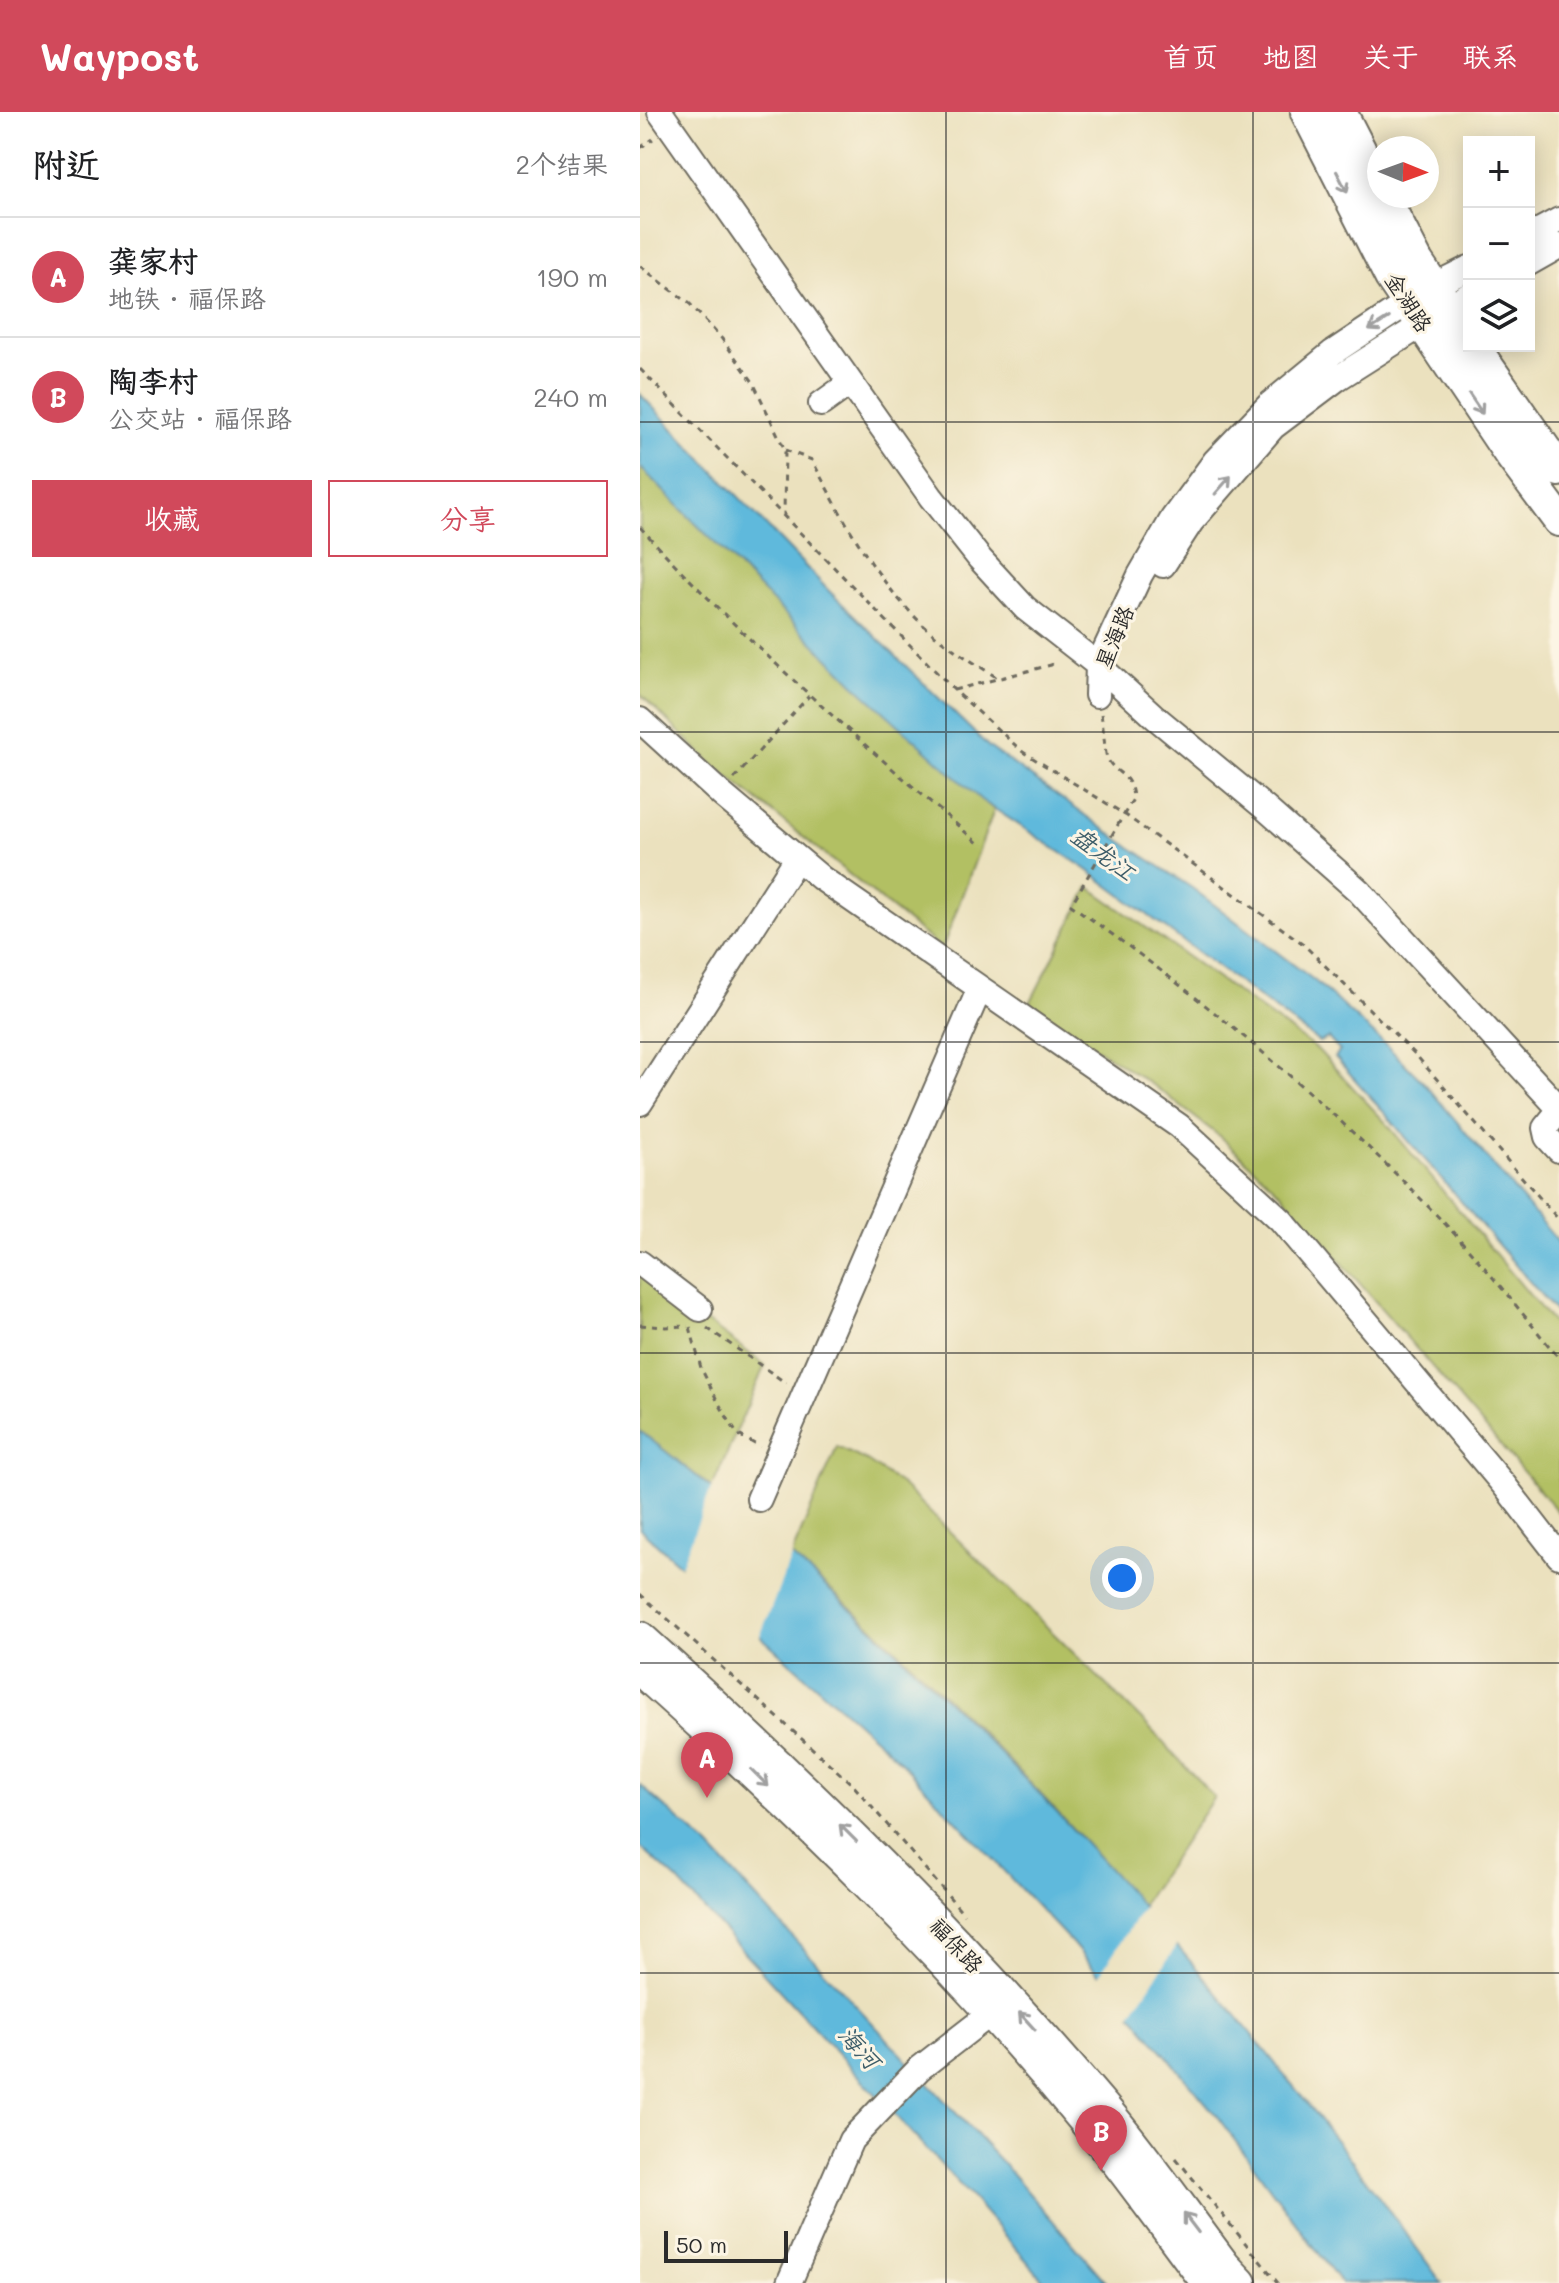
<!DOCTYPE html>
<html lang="zh">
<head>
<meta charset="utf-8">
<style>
  :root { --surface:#fff; --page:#f6f6f6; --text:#202124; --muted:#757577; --line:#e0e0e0; --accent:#d1495b }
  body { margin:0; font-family:Mali,"LXGW WenKai TC",sans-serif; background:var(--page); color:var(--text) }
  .controls { position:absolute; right:24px; top:24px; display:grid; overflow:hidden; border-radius:0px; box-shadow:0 4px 20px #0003 }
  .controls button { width:72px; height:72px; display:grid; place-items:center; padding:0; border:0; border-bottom:2px solid var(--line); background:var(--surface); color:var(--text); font:40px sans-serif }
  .compass { position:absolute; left:727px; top:24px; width:72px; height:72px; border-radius:50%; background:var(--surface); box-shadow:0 4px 20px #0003; rotate:91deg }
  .scale { position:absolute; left:24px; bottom:20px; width:124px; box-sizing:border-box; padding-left:8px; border:4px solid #2b2b2b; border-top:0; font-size:22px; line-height:28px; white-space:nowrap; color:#2b2b2b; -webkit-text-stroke:6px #fcf5e5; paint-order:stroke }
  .you { position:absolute; left:482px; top:1466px; width:28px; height:28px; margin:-20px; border:6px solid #fff; border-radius:50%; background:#1a73e8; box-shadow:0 0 0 12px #1a73e833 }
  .badge { display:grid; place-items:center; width:52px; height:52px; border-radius:50%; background:var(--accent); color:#fff; font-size:26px; font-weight:700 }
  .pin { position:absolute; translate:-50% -66px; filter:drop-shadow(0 2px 4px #0008) }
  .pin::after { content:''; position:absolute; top:42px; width:28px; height:24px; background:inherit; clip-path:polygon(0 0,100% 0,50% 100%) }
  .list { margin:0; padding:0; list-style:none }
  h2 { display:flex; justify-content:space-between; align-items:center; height:104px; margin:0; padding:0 32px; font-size:34px }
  h2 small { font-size:26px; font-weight:400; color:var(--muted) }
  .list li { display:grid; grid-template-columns:52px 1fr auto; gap:24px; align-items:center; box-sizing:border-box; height:120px; padding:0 32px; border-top:2px solid var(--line) }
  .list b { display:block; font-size:30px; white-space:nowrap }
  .list p { margin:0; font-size:26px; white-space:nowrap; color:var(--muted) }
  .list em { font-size:26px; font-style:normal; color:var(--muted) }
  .actions { display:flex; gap:16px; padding:24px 32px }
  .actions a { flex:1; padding:18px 0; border:2px solid var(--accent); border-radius:0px; text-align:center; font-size:28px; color:var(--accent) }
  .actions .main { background:var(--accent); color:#fff }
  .icon { flex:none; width:44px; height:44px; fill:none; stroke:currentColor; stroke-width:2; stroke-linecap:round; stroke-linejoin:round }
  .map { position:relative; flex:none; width:919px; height:2171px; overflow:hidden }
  header { display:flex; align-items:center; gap:48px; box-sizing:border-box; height:112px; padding:0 40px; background:var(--accent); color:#fff }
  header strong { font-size:38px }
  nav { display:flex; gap:44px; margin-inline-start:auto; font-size:28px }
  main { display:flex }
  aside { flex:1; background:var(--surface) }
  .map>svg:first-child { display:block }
</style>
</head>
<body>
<header>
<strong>Waypost</strong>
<nav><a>首页</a><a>地图</a><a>关于</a><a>联系</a></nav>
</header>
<main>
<aside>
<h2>附近<small>2个结果</small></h2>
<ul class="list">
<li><span class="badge">A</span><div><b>龚家村</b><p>地铁 · 福保路</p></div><em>190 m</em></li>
<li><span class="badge">B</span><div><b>陶李村</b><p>公交站 · 福保路</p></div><em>240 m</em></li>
</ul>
<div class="actions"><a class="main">收藏</a><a>分享</a></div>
</aside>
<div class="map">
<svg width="919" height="2171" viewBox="0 0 919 2171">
  <rect width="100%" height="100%" fill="#fcf5e5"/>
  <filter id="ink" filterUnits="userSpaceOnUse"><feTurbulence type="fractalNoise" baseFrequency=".0125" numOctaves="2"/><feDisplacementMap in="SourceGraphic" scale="16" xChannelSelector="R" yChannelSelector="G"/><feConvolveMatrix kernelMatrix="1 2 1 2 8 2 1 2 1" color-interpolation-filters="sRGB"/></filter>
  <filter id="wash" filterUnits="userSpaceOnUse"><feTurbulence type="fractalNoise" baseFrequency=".006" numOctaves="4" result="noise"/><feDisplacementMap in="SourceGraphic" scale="32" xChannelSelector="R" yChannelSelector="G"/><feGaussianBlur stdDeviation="1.8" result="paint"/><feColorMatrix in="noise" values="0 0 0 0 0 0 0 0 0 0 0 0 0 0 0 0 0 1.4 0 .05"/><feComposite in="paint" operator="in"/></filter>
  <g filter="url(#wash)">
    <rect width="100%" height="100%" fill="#ebe1be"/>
    <path fill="#b2c063" stroke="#6e7647" stroke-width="2" d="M0,355L220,578L354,698L302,837L70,650L0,582Z
      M449,775L678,938L746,1011L919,1218V1401L643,1083L578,1023L517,976L389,893Z
      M0,1160L125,1253L72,1376L0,1319Z
      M197,1335L227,1349L263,1374L504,1610L574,1685L501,1794C394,1670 277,1549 151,1444Z"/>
    <path fill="#5eb9dc" stroke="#447284" stroke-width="2" d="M0,282L189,479L349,635L481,729L552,776L675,869L747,934L785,972L919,1131V1204C845,1117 771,1030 695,945L700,939L688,926L679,930L446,757L341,688L220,578L0,355Z
      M0,1319C309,1560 575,1854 802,2171H701L576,2003L433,1832L255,1644L0,1417Z
      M0,1673L69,1735L367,2056L467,2171H406L333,2087L37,1768L0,1735Z"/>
    <path fill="#ebe1be" d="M73,1372L153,1440L119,1527L40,1456Z
      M505,1793L538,1832L489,1905L457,1866Z"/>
  </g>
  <g filter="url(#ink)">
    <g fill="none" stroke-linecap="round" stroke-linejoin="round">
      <defs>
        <path id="minor" d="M20,0L291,385L340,447L385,496L458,553L515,605L625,696L719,779L919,996
          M889,124L919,108
          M889,151L919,134
          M181,292L210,271
          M523,453L551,410L633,315L698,266L829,183
          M457,583L458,553L500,463L533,406L575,349L630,292L692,241L793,174L829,156
          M0,608L81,682L181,766L539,1014L641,1108L864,1373L919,1444
          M0,991L157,746
          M919,999L905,1016L907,1025L919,1038
          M0,1151L60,1197
          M119,1387L340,876
          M149,2171L211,2028L279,1957L350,1902"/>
        <path id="major" d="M667,0L751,165L870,342L919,408
          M700,0L739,76
          M743,84L777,150L829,227
          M833,234L919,358
          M0,1526C164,1673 321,1827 463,1995C506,2046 544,2101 584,2154L600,2171
          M0,1557C158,1698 312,1847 447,2011C489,2063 528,2118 568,2171"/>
      </defs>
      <use href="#minor" stroke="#6e6b5e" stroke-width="28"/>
      <use href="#major" stroke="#6e6b5e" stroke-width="36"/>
      <path stroke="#6e6b5e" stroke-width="3" stroke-dasharray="6 6" stroke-linecap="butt" d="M0,36L13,27
        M0,154L50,192L82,227L113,270L145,338L144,403
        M0,257L314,578L383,640L484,702L662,831L775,942L919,1108
        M145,338L172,348C204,409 239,475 292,521C313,538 336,552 359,567
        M0,415C104,529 221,630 338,731
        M314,578L411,553L417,548
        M461,602C463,611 465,641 467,646C476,664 492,661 493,687L431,793C567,888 695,996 809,1116C848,1157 883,1203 919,1246
        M94,667L169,584
        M0,1213L26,1215L48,1214
        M50,1215L61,1256L78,1290L97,1322L120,1335
        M67,1216L146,1271
        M0,1482L213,1673L324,1802
        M536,2046L638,2171"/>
      <use href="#minor" stroke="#fff" stroke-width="24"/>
      <use href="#major" stroke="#fff" stroke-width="32"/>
    </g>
    <defs><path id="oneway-shaft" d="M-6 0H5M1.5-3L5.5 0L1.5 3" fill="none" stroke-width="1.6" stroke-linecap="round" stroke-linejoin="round" transform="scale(2)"/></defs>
    <g stroke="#a0a0a0">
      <use href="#oneway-shaft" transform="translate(702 70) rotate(63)"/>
      <use href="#oneway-shaft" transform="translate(739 212) rotate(148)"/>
      <use href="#oneway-shaft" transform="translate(836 292) rotate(56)"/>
      <use href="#oneway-shaft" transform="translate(583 373) rotate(-49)"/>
      <use href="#oneway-shaft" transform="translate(120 1666) rotate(45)"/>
      <use href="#oneway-shaft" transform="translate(208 1721) rotate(-135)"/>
      <use href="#oneway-shaft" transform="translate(387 1909) rotate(-132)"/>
      <use href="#oneway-shaft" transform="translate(551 2111) rotate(-127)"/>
    </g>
  </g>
  <path fill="none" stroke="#2b2b2b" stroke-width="2" stroke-opacity="0.55" d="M306,0V2171M613,0V2171M0,310H919M0,620H919M0,930H919M0,1241H919M0,1551H919M0,1861H919"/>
  <g text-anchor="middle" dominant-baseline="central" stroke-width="6" stroke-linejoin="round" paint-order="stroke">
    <g font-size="22" fill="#2b2b2b" stroke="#fcf5e5">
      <text transform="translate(769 190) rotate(57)">金湖路</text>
      <text transform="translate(474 525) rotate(-68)">星海路</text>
      <text transform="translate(317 1833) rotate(47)">福保路</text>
    </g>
    <g font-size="24" font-style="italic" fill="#3d5d69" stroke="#fcf5e5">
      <text transform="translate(464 741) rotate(37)">盘龙江</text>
      <text transform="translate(220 1935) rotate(48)">海河</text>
    </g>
  </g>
</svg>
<div class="controls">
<button>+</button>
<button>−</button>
<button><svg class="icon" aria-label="layers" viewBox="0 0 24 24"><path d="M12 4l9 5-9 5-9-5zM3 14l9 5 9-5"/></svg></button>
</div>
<svg class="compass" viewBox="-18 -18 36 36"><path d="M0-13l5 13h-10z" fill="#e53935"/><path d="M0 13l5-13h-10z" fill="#757577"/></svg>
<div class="scale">50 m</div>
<div class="you"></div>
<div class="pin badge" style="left:67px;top:1686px">A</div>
<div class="pin badge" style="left:461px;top:2059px">B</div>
</div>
</main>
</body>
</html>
